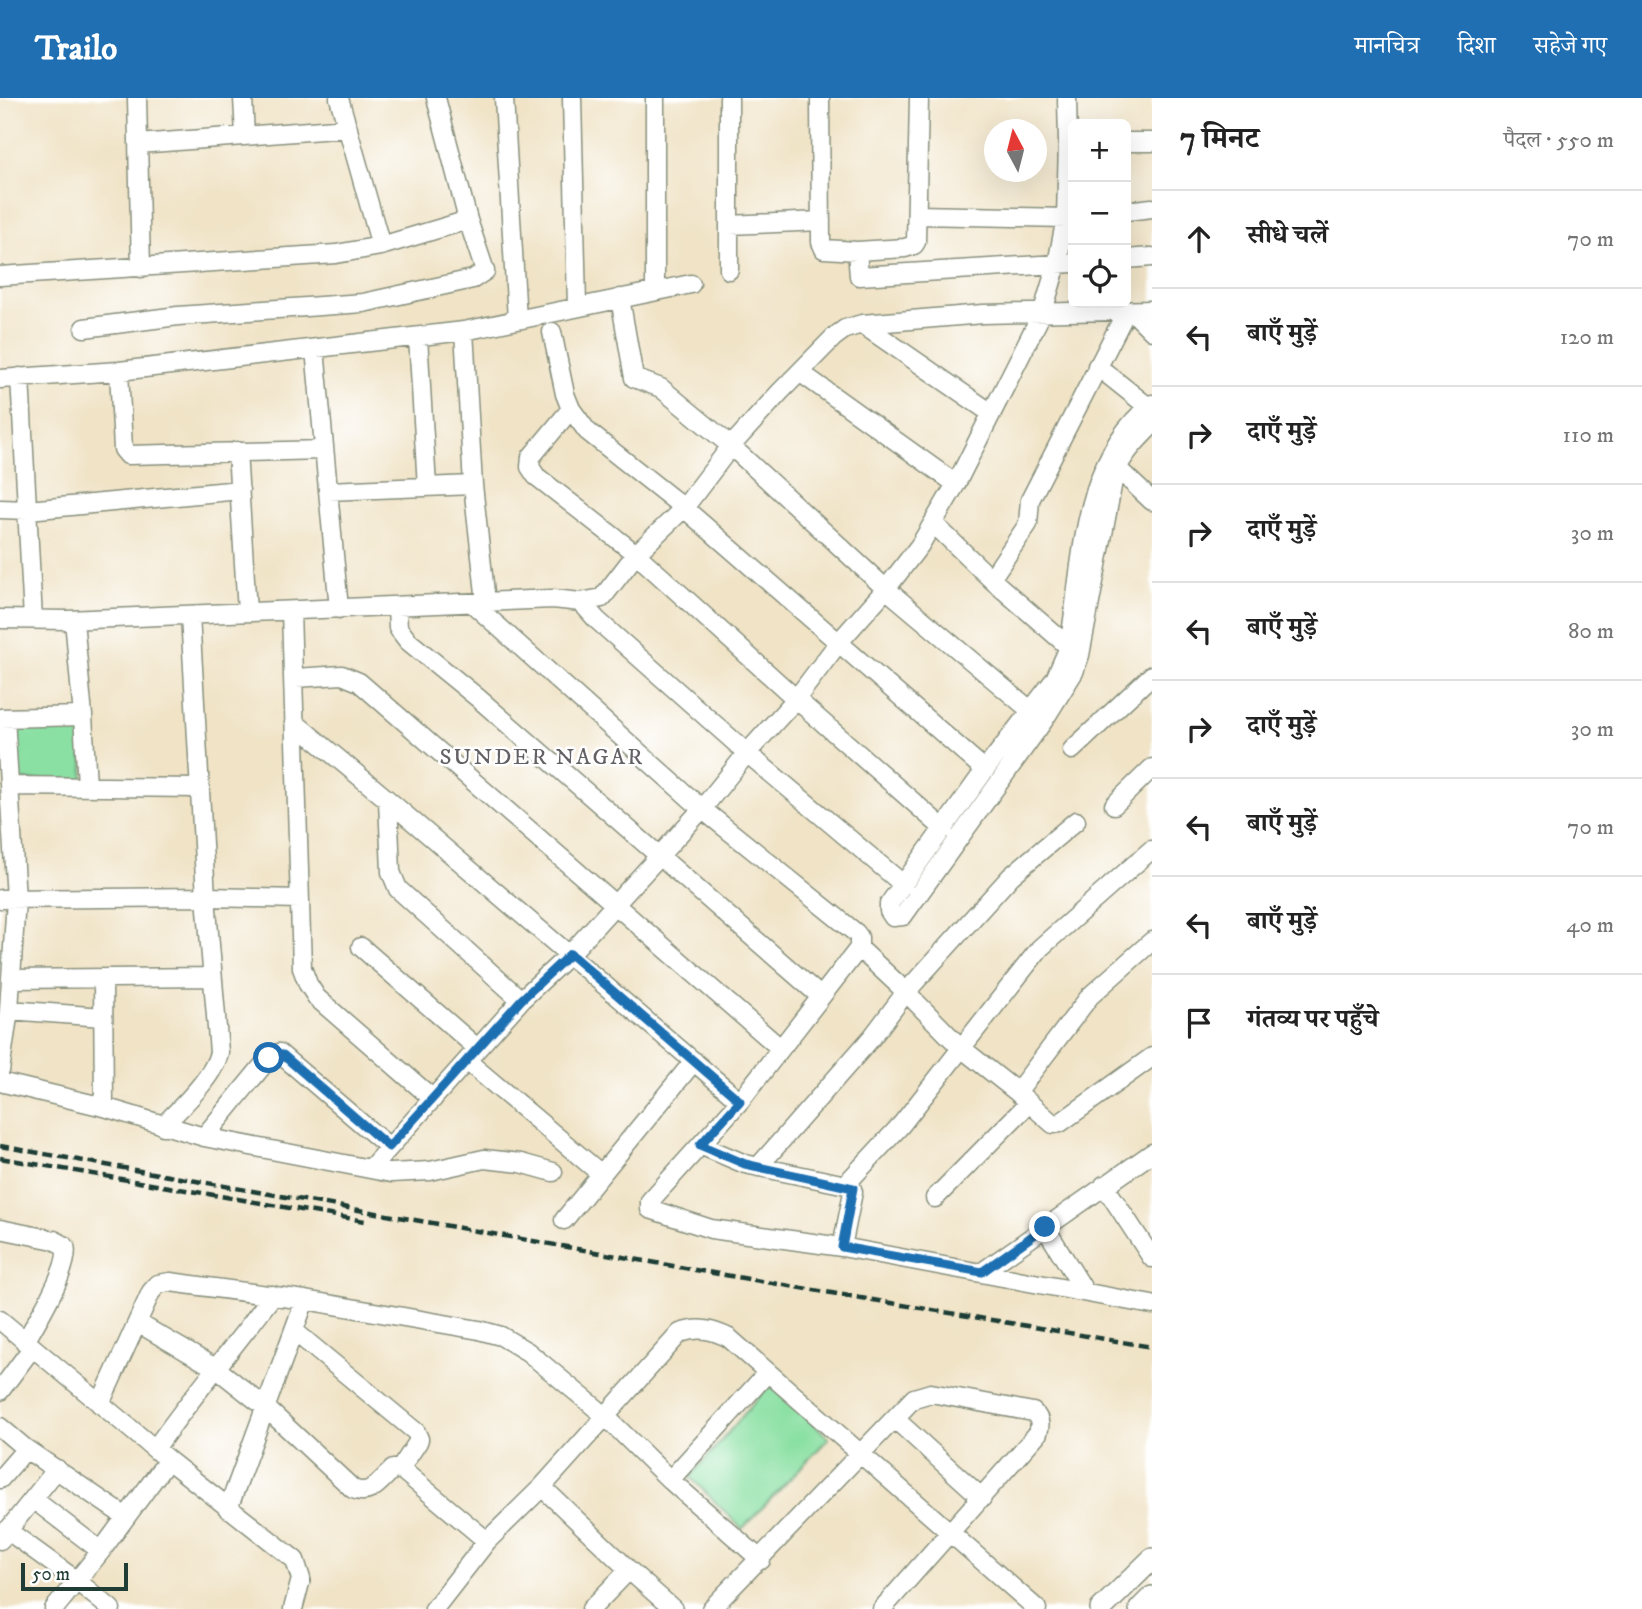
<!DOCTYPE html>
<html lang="hi">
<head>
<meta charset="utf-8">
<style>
  :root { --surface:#fff; --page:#f6f6f6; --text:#222; --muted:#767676; --line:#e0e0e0; --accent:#1f6fb2 }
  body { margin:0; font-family:"IM FELL DW Pica","Noto Serif Devanagari",serif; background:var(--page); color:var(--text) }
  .controls { position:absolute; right:21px; top:21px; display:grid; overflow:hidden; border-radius:10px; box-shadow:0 7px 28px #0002 }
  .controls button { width:63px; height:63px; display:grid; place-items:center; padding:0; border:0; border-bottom:2px solid var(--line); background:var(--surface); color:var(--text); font:35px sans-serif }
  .compass { position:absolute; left:984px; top:21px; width:63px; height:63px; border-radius:50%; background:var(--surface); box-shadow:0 7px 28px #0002; rotate:353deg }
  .scale { position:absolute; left:21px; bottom:18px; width:107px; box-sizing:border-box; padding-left:7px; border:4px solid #1f3d34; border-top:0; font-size:19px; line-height:24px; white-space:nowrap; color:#1f3d34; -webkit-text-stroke:5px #fff; paint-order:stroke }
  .stop { position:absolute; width:21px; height:21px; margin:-16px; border:5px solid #1f6fb2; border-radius:50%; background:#fff }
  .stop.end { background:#1f6fb2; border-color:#fff; box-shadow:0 2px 7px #0008 }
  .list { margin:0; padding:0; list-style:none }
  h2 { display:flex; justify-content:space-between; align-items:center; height:91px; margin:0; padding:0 28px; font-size:30px }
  h2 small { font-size:23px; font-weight:400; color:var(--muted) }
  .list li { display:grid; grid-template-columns:46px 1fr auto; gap:21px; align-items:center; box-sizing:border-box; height:98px; padding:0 28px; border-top:2px solid var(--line) }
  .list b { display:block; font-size:26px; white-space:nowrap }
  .list em { font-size:23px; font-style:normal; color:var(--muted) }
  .icon { flex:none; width:38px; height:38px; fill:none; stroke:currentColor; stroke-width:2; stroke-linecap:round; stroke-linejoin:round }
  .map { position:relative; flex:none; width:1152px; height:1511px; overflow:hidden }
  header { display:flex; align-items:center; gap:42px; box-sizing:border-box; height:98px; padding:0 35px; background:var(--accent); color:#fff }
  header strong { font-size:33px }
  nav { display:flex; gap:38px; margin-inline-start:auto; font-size:24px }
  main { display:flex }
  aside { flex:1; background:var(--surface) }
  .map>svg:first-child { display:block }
</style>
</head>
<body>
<header>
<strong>Trailo</strong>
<nav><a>मानचित्र</a><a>दिशा</a><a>सहेजे गए</a></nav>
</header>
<main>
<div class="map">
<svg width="1152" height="1511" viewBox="0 0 1152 1511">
  <rect width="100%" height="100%" fill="#fff"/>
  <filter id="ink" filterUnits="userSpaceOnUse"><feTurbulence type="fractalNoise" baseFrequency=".0143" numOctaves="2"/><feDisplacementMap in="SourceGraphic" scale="14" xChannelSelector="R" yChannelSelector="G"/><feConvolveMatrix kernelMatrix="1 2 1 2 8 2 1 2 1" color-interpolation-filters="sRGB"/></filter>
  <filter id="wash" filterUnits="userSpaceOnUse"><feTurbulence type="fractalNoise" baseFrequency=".00686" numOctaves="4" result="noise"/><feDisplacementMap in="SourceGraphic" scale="28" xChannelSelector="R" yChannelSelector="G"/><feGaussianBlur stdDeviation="1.57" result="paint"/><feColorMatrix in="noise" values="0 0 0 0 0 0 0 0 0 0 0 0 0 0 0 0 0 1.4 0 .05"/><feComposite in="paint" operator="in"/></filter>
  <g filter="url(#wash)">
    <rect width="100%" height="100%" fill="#f0e3c6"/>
    <path fill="#8ae0a3" stroke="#548e6c" stroke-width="2" d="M13,622H81L84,682L14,683Z
      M770,1286L829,1340L742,1431L690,1379Z"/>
  </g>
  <g filter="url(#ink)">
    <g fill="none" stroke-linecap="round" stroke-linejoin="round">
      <defs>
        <path id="minor" d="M137,0L141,170
          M243,0L245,38
          M504,0L517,222
          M572,0L577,208
          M655,0V193
          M820,0L821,144L824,151L857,153L859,178L1073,165
          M1126,44H1152
          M138,46L348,30
          M1126,113L1152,110
          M917,117L1066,120L1068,44L1067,0
          M729,127L821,123
          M381,148L468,122L436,0
          M857,153L905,150L914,147L916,144L919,0
          M1126,161L1152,159
          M729,172V0
          M0,178L336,156L381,148L339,0
          M620,200L634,280L661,290L731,348L886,491L1030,612
          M1132,213L1152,233
          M862,226L991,315
          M84,230L178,218L363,205L473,181L485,173L468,122
          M464,233L473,387L486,504
          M552,234L565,296L571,311L587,333L684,410L985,672
          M418,239L427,389
          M315,251L339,511
          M1097,268L1152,312
          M119,273L123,351L128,357L324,352
          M801,275L956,386
          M20,279L33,521
          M0,281L119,273L464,233L691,186
          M1152,306C1080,362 1083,467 1069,549L1055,581L985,672L889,806V813L893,819L903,818L1044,622L1074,574L1080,557L1114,378C1121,358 1137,342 1152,327
          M571,311L531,359L530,369L536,378L636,456L796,601L944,731
          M237,353L247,514
          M1110,366L1117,370L1152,403
          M328,393L473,387
          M0,411L28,412L240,392
          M934,426L991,481L1069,549
          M991,481L1028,426L1030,402L1126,214
          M581,504L597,522L747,655L904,787
          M472,505L702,711L856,835L859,839V850L740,1003L650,1103V1111L711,1131L842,1149L1152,1207
          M397,510L398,530L408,543L478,600L820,898
          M291,513L302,870L308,886L317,900L433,1001
          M0,521L67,522L553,501L581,504L602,500L636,456L684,410L731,348L780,294L834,239L845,231L862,226L983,216L1152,212
          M74,522L83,618L87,687
          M295,580L342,577L359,584L780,950
          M0,620L83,618
          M294,624L388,702L740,1003
          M1072,652L1152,577
          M9,688L200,690
          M388,702L391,774L398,791L521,902
          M1114,707L1152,670
          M0,801L206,799L300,801
          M361,849L477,950
          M859,850L906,894L960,949L1017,994L1053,1026L1060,1025L1152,959
          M11,881L212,879
          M103,881L104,1009
          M9,912L103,919
          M467,963L601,1076
          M0,973L9,912L16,801L5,620
          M0,984L104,1009L204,1039L391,1075L430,1073L484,1061L521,1065L553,1074
          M1017,994L1090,898L1152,843
          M163,1028C180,1010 215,978 219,954L206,799L190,517
          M204,1039L269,960L279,955L389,1049
          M700,1047L745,1066L851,1088L853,1094L842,1149
          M758,1069L873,938L906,894L1011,778L1076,723
          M370,1071L521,902L570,856L702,711L747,655L796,601L839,544L886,491L920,447L956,386L1043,213L1057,166L1066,120L1073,119
          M846,1086L901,1027L1040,850L1151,752
          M1104,1087L1152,1160
          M935,1100L1029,1005
          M564,1122L694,963
          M1045,1129L1085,1194
          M0,1131L54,1142L65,1148C72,1167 35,1226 25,1244
          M982,1174L1152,1055
          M0,1222L168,1362
          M138,1225L217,1271L265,1309L353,1391C371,1399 380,1383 393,1371L402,1372L487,1443
          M294,1233L416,1334L419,1341L418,1344L400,1371
          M0,1293L32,1250
          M100,1306L151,1194L158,1186L170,1184L305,1202L479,1232L501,1238L528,1254L604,1317L670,1382L761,1462
          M895,1321L982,1400
          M0,1329L26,1351L126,1419
          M155,1351C192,1298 234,1249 273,1197
          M0,1381L26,1351
          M670,1382L768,1274
          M542,1389L629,1472L673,1511
          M33,1401L101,1453
          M228,1411L305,1202
          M7,1432L77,1483L111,1511
          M0,1442L57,1371
          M54,1511L101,1453L168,1362L295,1462L301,1481L293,1511
          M434,1511L487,1443L542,1389L680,1235C698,1229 711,1231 729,1240L1037,1511
          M591,1511L629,1472
          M711,1511L914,1300L931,1295L1033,1314C1040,1320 1041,1326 1038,1335L882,1511"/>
        <path id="tertiary" d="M1101,1511L1152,1461
          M1140,1511L1152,1499"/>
      </defs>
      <use href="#minor" stroke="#88907d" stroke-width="21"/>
      <use href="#tertiary" stroke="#88907d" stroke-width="24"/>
      <use href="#minor" stroke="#fff" stroke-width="18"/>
      <use href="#tertiary" stroke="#fff" stroke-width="21"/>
      <path stroke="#1f3d34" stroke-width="4.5" stroke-dasharray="10 5" stroke-linecap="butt" d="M0,1048L707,1174L1152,1249
        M0,1060L365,1123"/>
    </g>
  </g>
  <g fill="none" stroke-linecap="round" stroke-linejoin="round" filter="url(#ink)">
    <path stroke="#1f6fb2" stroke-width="9" d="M269,960L275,955L283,957L389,1049L521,902L570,856L740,1003L700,1047L745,1066L853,1090L842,1149L982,1174L1045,1129"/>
  </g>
  <g text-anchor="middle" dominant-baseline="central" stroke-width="5" stroke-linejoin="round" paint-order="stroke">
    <g font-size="23" letter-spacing="2" fill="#646165" stroke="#fff">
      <text x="542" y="659">SUNDER NAGAR</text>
    </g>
  </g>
</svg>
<div class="controls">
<button>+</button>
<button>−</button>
<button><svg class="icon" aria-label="locate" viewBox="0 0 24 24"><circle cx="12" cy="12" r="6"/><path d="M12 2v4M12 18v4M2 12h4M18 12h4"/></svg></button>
</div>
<svg class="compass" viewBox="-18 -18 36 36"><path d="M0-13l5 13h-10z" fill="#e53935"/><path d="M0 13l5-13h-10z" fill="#767676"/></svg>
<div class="scale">50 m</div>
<div class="stop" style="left:269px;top:960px"></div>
<div class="stop end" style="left:1045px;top:1129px"></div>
</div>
<aside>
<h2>7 मिनट<small>पैदल · 550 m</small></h2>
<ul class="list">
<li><svg class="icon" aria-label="ahead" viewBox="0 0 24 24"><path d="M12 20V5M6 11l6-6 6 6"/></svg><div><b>सीधे चलें</b></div><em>70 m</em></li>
<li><svg class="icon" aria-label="left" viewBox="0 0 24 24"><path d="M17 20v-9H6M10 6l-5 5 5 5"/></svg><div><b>बाएँ मुड़ें</b></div><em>120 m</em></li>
<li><svg class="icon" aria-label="right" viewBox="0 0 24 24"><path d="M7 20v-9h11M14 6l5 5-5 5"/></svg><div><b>दाएँ मुड़ें</b></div><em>110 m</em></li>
<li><svg class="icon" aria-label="right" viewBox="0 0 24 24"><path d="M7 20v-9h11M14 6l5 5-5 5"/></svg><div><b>दाएँ मुड़ें</b></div><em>30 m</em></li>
<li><svg class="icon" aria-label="left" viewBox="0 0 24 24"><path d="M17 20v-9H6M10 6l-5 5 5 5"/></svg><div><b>बाएँ मुड़ें</b></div><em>80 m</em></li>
<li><svg class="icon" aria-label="right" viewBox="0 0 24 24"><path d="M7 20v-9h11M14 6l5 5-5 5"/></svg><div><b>दाएँ मुड़ें</b></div><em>30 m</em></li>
<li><svg class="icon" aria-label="left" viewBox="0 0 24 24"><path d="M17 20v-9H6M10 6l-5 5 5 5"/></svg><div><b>बाएँ मुड़ें</b></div><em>70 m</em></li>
<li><svg class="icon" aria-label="left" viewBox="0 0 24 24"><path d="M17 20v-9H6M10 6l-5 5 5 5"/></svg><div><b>बाएँ मुड़ें</b></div><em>40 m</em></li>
<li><svg class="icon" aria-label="arrive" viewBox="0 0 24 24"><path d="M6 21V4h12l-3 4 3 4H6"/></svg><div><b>गंतव्य पर पहुँचे</b></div></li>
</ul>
</aside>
</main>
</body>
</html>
